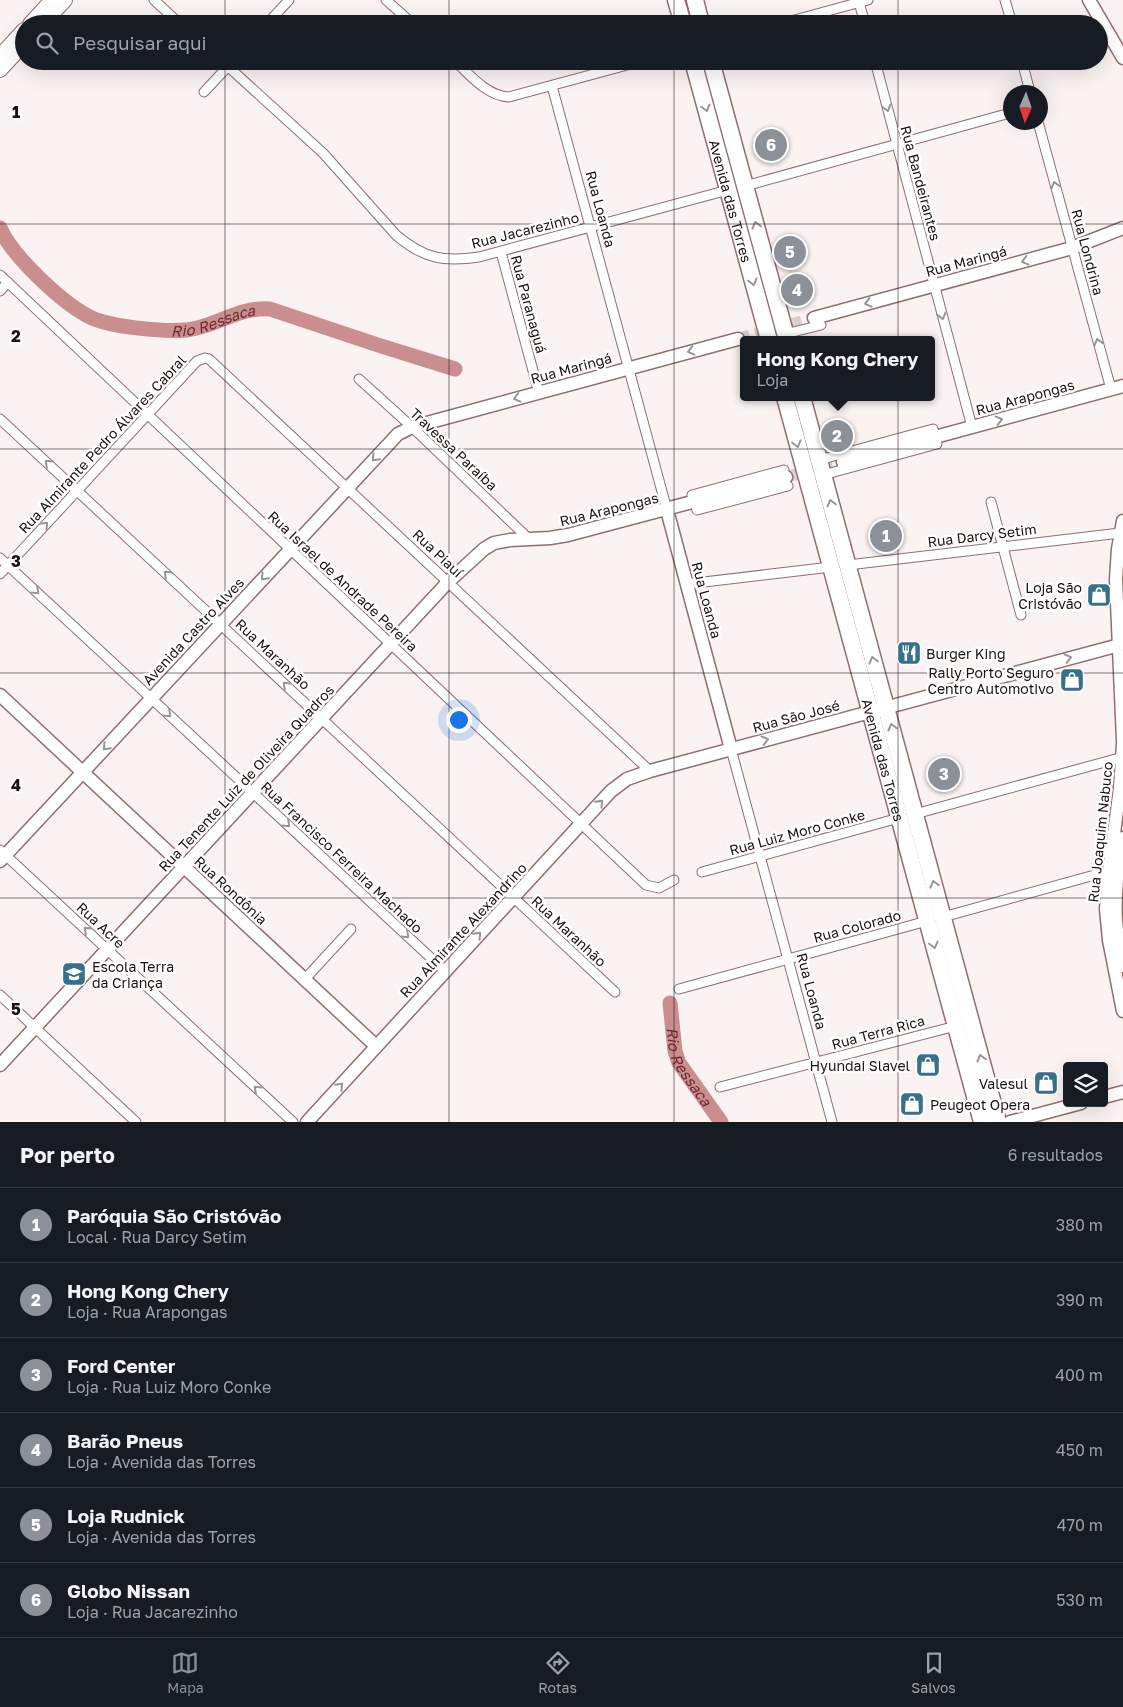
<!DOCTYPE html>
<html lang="pt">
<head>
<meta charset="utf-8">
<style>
  :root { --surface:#171b24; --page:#20242c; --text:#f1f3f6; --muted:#9ea1a6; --line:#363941; --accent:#8c9099 }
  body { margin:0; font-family:"Golos Text",sans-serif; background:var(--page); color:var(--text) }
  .controls { position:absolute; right:15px; bottom:15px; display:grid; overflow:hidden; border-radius:5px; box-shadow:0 5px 20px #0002 }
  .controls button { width:45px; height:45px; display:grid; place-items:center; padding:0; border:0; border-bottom:1px solid var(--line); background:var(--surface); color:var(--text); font:25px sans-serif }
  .compass { position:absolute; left:1003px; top:85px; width:45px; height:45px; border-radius:50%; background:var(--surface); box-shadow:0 5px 20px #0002; rotate:182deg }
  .you { position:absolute; left:458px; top:719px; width:18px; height:18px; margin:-12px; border:4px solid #fff; border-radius:50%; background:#1a73e8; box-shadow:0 0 0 8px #1a73e833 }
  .badge { display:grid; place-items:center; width:32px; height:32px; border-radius:50%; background:var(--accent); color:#fff; font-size:16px; font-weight:700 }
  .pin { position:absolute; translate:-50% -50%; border:2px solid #fff; box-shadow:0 1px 5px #0006 }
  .popup { position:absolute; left:740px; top:336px; width:195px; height:65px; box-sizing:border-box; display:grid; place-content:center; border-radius:5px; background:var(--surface); filter:drop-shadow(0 1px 4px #0005); font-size:16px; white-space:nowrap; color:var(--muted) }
  .popup b { font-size:19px; color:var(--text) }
  .popup::after { content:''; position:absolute; left:50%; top:100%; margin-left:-10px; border:10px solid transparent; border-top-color:var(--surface) }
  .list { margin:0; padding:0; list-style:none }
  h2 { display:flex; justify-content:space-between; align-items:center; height:65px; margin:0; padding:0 20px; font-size:21px }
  h2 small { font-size:16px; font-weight:400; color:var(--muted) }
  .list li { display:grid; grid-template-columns:32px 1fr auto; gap:15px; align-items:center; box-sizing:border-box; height:75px; padding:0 20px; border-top:1px solid var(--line) }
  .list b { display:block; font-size:19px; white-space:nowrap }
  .list p { margin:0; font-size:16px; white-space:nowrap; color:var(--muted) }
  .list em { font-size:16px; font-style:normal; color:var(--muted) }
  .icon { flex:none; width:28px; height:28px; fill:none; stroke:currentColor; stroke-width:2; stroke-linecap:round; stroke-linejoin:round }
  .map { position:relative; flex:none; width:1123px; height:1122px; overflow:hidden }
  .search { position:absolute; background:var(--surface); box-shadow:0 5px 20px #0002; left:15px; right:15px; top:15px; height:55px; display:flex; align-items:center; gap:12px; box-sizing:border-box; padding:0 18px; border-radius:28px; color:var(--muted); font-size:19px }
  .sheet { height:515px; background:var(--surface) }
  nav { display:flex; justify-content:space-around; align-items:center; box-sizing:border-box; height:70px; border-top:1px solid var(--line); background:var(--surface); font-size:14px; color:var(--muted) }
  nav a { display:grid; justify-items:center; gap:2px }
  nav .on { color:var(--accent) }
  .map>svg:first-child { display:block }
</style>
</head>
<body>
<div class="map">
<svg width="1123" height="1122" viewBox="0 0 1123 1122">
  <rect width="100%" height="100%" fill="#fbf2f2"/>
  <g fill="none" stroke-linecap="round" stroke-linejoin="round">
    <g stroke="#ca8e8f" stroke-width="15">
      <path id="s1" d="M0,228C12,256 64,305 92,318C112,327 164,332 186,330C217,327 235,307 270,309L378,345L455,369"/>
      <path id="s2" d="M670,1003L675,1051L679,1063L721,1122"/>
    </g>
    <path stroke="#dad0d0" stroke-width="12" stroke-dasharray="12 6" stroke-linecap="butt" d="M738,339L814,318
      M786,477L843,462"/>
    <defs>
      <path id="street" d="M154,0L180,24
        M386,0L413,24
        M1005,0L1012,24
        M859,2L865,24
        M267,24L289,0
        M780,24L868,0
        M222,61L323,153L396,235C424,259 444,262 479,257L728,190
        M455,61C471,76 487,96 509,97L642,61
        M875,61L972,427
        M1022,61L1030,92
        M552,86L667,510
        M204,92L233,61
        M1038,122L1111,389
        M745,186L1010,113
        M501,252L539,393
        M0,275L646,885L659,888L674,880
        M0,291L8,282
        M785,334L821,325
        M359,379L412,427L530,540
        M0,419L615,992
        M819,460L933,429L937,444L823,475
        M784,470L692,495L697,510L788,486
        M991,502L1021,615
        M0,558L445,971
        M848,565L1120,533
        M0,574L197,361L205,358L209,359L650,771
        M687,584L831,567
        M731,749L832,1122
        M915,814L1123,757
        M0,850L293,1122
        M702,872L899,818
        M943,917L1109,871
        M305,979L351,929
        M679,989L927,921
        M0,995L136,1122
        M720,1087L956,1026"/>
      <path id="secondary" d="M1089,0L1123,58
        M814,318L1072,248L1123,228
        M843,462L1123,386
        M667,510L731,749
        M1123,521L1118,549L1116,579L1123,741
        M0,695L376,1046
        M1123,744L1120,788L1109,871L1106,909L1109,940L1123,1011
        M1123,838C1119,865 1114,892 1116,920C1117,935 1120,951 1123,966
        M0,861L398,434L412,427L738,339
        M0,1065L448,582L484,549L494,543L510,540L550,538L568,535L786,477
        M1104,1097L1123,1092
        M307,1122L611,791L627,779L650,771L1123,644
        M1010,1122L1081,1103"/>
      <path id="primary" d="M30,24L52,0
        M43,24L65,0
        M0,56L24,30
        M0,70L24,44"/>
      <g id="highway">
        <path d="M676,0L683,24"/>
        <path d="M695,0L701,24"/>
        <path id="s3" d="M693,61L769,340"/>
        <path d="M711,61L787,340"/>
        <path id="s4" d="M785,397L982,1122"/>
        <path d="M802,397L998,1122"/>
      </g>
    </defs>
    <use href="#street" stroke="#926e6e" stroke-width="11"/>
    <use href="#secondary" stroke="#926e6e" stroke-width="15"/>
    <use href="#primary" stroke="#926e6e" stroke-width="16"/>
    <use href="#highway" stroke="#926e6e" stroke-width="19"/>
    <use href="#street" stroke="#fff" stroke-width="9"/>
    <use href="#secondary" stroke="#fff" stroke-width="12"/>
    <use href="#primary" stroke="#fff" stroke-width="14"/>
    <use href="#highway" stroke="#fff" stroke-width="16"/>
  </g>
  <defs><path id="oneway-chevron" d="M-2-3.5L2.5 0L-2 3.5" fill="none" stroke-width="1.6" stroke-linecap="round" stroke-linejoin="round" transform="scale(1.25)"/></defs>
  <g stroke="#9a9494">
    <use href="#oneway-chevron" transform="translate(706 108) rotate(75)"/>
    <use href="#oneway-chevron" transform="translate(887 108) rotate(75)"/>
    <use href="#oneway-chevron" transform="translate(1055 185) rotate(-105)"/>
    <use href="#oneway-chevron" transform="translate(756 225) rotate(-105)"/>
    <use href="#oneway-chevron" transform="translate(1025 261) rotate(165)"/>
    <use href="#oneway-chevron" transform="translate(753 282) rotate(75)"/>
    <use href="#oneway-chevron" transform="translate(868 303) rotate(165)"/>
    <use href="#oneway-chevron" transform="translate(942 316) rotate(75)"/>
    <use href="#oneway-chevron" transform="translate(1098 342) rotate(-105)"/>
    <use href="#oneway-chevron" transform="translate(691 351) rotate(165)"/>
    <use href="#oneway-chevron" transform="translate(517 398) rotate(165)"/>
    <use href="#oneway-chevron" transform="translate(999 420) rotate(-15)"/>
    <use href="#oneway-chevron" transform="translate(797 444) rotate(75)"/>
    <use href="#oneway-chevron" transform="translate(375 458) rotate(133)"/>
    <use href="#oneway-chevron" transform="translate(48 463) rotate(-137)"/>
    <use href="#oneway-chevron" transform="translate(831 503) rotate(-105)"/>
    <use href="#oneway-chevron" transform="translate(45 525) rotate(-47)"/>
    <use href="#oneway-chevron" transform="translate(167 574) rotate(-137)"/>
    <use href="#oneway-chevron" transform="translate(264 577) rotate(133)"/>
    <use href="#oneway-chevron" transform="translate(36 591) rotate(43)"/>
    <use href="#oneway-chevron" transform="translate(1068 658) rotate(-15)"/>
    <use href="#oneway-chevron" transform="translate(873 660) rotate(-105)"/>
    <use href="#oneway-chevron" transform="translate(286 685) rotate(-137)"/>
    <use href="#oneway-chevron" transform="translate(168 714) rotate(43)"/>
    <use href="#oneway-chevron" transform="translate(892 727) rotate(-105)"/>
    <use href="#oneway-chevron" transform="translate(765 740) rotate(-15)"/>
    <use href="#oneway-chevron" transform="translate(106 747) rotate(133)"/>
    <use href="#oneway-chevron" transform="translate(600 803) rotate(-47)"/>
    <use href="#oneway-chevron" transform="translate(287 824) rotate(43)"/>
    <use href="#oneway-chevron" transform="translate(934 884) rotate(-105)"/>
    <use href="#oneway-chevron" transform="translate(87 930) rotate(-137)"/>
    <use href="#oneway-chevron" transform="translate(406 935) rotate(43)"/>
    <use href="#oneway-chevron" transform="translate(478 935) rotate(-47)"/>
    <use href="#oneway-chevron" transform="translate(934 945) rotate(75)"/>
    <use href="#oneway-chevron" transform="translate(981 1058) rotate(-105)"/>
    <use href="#oneway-chevron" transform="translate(340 1086) rotate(-47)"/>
    <use href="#oneway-chevron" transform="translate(257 1089) rotate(-137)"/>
  </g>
  <path fill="none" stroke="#1f1111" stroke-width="1" stroke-opacity="0.55" d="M225,0V24M449,0V24M674,0V24M898,0V24M225,61V1122M449,61V1122M674,61V1122M898,61V1122M0,224H1123M0,449H1123M0,673H1123M0,898H1123"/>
  <defs>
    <symbol id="shop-square" viewBox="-11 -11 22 22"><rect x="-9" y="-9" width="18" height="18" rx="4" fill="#367089" stroke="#fff"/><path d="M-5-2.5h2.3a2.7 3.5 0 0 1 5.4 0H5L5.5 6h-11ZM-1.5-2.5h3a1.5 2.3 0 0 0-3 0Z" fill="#fff"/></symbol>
    <symbol id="restaurant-square" viewBox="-11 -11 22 22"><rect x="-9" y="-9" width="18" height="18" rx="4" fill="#367089" stroke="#fff"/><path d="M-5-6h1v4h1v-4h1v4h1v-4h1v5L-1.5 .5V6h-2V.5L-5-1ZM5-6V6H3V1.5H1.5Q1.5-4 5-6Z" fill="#fff"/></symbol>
    <symbol id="school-square" viewBox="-11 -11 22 22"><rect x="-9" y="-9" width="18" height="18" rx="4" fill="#367089" stroke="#fff"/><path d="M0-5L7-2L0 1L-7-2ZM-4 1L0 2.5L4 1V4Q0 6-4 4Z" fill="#fff"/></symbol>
  </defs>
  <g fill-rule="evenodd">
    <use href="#shop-square" x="1085" y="581" width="28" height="28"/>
    <use href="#restaurant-square" x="895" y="639" width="28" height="28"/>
    <use href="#shop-square" x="1058" y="666" width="28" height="28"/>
    <use href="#school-square" x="60" y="960" width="28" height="28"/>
    <use href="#shop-square" x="914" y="1051" width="28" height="28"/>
    <use href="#shop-square" x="1032" y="1069" width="28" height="28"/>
    <use href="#shop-square" x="898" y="1090" width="28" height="28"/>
  </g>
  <g text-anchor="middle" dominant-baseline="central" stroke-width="5" stroke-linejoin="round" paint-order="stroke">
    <g font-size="14" fill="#1f1111" stroke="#fff">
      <text transform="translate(921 183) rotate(75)">Rua Bandeirantes</text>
      <text stroke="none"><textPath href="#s3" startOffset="145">Avenida das Torres</textPath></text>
      <text transform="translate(601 209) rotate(75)">Rua Loanda</text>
      <text transform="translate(525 230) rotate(-14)">Rua Jacarezinho</text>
      <text transform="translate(1088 252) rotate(75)">Rua Londrina</text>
      <text transform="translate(966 261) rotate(-15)">Rua Maringá</text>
      <text transform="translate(529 304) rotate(75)">Rua Paranaguá</text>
      <text transform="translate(571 368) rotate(-15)">Rua Maringá</text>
      <text transform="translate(1025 397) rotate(-15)">Rua Arapongas</text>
      <text transform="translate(102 444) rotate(-47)">Rua Almirante Pedro Álvares Cabral</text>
      <text transform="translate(454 449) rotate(43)">Travessa Paraíba</text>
      <text transform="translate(609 509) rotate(-14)">Rua Arapongas</text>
      <text transform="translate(982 535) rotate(-7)">Rua Darcy Setim</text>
      <text transform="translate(438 553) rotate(43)">Rua Piauí</text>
      <text transform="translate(343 581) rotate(43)">Rua Israel de Andrade Pereira</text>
      <text transform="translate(707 600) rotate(75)">Rua Loanda</text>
      <text transform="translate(193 631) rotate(-47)">Avenida Castro Alves</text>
      <text transform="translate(273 654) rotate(43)">Rua Maranhão</text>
      <text transform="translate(796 716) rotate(-15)">Rua São José</text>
      <text stroke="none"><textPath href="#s4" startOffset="376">Avenida das Torres</textPath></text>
      <text transform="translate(246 778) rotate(-47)">Rua Tenente Luiz de Oliveira Quadros</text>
      <text transform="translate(797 832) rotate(-15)">Rua Luiz Moro Conke</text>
      <text transform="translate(1100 832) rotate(-84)">Rua Joaquim Nabuco</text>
      <text transform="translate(342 857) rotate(43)">Rua Francisco Ferreira Machado</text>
      <text transform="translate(231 890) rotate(43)">Rua Rondônia</text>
      <text transform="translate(101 925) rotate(43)">Rua Acre</text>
      <text transform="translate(857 926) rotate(-15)">Rua Colorado</text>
      <text transform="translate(463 930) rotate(-47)">Rua Almirante Alexandrino</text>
      <text transform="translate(569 931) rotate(43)">Rua Maranhão</text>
      <text transform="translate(812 991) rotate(75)">Rua Loanda</text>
      <text transform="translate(878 1032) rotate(-15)">Rua Terra Rica</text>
    </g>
    <g font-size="14" fill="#1f1111" stroke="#fff" text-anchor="end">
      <text x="1082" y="587">Loja São<tspan x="1082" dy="16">Cristóvão</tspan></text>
      <text x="926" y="653" text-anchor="start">Burger King</text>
      <text x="1054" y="672">Rally Porto Seguro<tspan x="1054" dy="16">Centro Automotivo</tspan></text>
      <text x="92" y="966" text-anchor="start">Escola Terra<tspan x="92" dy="16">da Criança</tspan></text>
      <text x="910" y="1065">Hyundai Slavel</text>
      <text x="1028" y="1083">Valesul</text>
      <text x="930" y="1104" text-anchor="start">Peugeot Opera</text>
    </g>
    <g font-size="15" font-style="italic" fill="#70272d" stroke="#fff">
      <text stroke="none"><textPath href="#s1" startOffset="254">Rio Ressaca</textPath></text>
      <text stroke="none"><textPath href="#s2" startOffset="68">Rio Ressaca</textPath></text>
    </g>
  </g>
  <g font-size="16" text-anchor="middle" font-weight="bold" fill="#1f1111" stroke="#fff" stroke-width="5" stroke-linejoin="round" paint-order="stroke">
    <text x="16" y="118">1</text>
    <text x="16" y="342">2</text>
    <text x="16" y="567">3</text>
    <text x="16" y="791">4</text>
    <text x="16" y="1015">5</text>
  </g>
</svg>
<div class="controls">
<button><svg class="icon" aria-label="layers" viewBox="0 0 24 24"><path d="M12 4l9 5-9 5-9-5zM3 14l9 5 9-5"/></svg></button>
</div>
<svg class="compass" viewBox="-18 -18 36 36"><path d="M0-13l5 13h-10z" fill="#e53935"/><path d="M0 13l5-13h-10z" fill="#9ea1a6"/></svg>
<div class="you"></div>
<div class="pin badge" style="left:886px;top:536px">1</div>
<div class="pin badge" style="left:837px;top:436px">2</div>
<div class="popup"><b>Hong Kong Chery</b>Loja</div>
<div class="pin badge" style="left:944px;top:774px">3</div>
<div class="pin badge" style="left:797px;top:290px">4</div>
<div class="pin badge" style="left:790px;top:252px">5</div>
<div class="pin badge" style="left:771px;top:145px">6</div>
<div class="search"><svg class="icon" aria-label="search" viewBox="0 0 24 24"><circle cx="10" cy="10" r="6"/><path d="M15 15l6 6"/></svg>Pesquisar aqui</div>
</div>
<section class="sheet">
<h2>Por perto<small>6 resultados</small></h2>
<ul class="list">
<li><span class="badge">1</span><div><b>Paróquia São Cristóvão</b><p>Local · Rua Darcy Setim</p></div><em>380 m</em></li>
<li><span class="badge">2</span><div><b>Hong Kong Chery</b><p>Loja · Rua Arapongas</p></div><em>390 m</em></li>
<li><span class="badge">3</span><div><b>Ford Center</b><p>Loja · Rua Luiz Moro Conke</p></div><em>400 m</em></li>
<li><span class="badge">4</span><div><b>Barão Pneus</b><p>Loja · Avenida das Torres</p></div><em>450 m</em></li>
<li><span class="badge">5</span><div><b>Loja Rudnick</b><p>Loja · Avenida das Torres</p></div><em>470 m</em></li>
<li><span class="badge">6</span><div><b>Globo Nissan</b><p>Loja · Rua Jacarezinho</p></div><em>530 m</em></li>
</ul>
</section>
<nav>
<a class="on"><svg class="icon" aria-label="map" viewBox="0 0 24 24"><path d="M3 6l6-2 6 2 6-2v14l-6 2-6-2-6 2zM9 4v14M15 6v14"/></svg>Mapa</a>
<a><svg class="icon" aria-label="directions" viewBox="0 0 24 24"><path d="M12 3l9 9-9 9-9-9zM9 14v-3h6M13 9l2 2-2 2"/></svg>Rotas</a>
<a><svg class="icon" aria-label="saved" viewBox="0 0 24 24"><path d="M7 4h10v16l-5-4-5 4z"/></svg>Salvos</a>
</nav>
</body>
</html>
